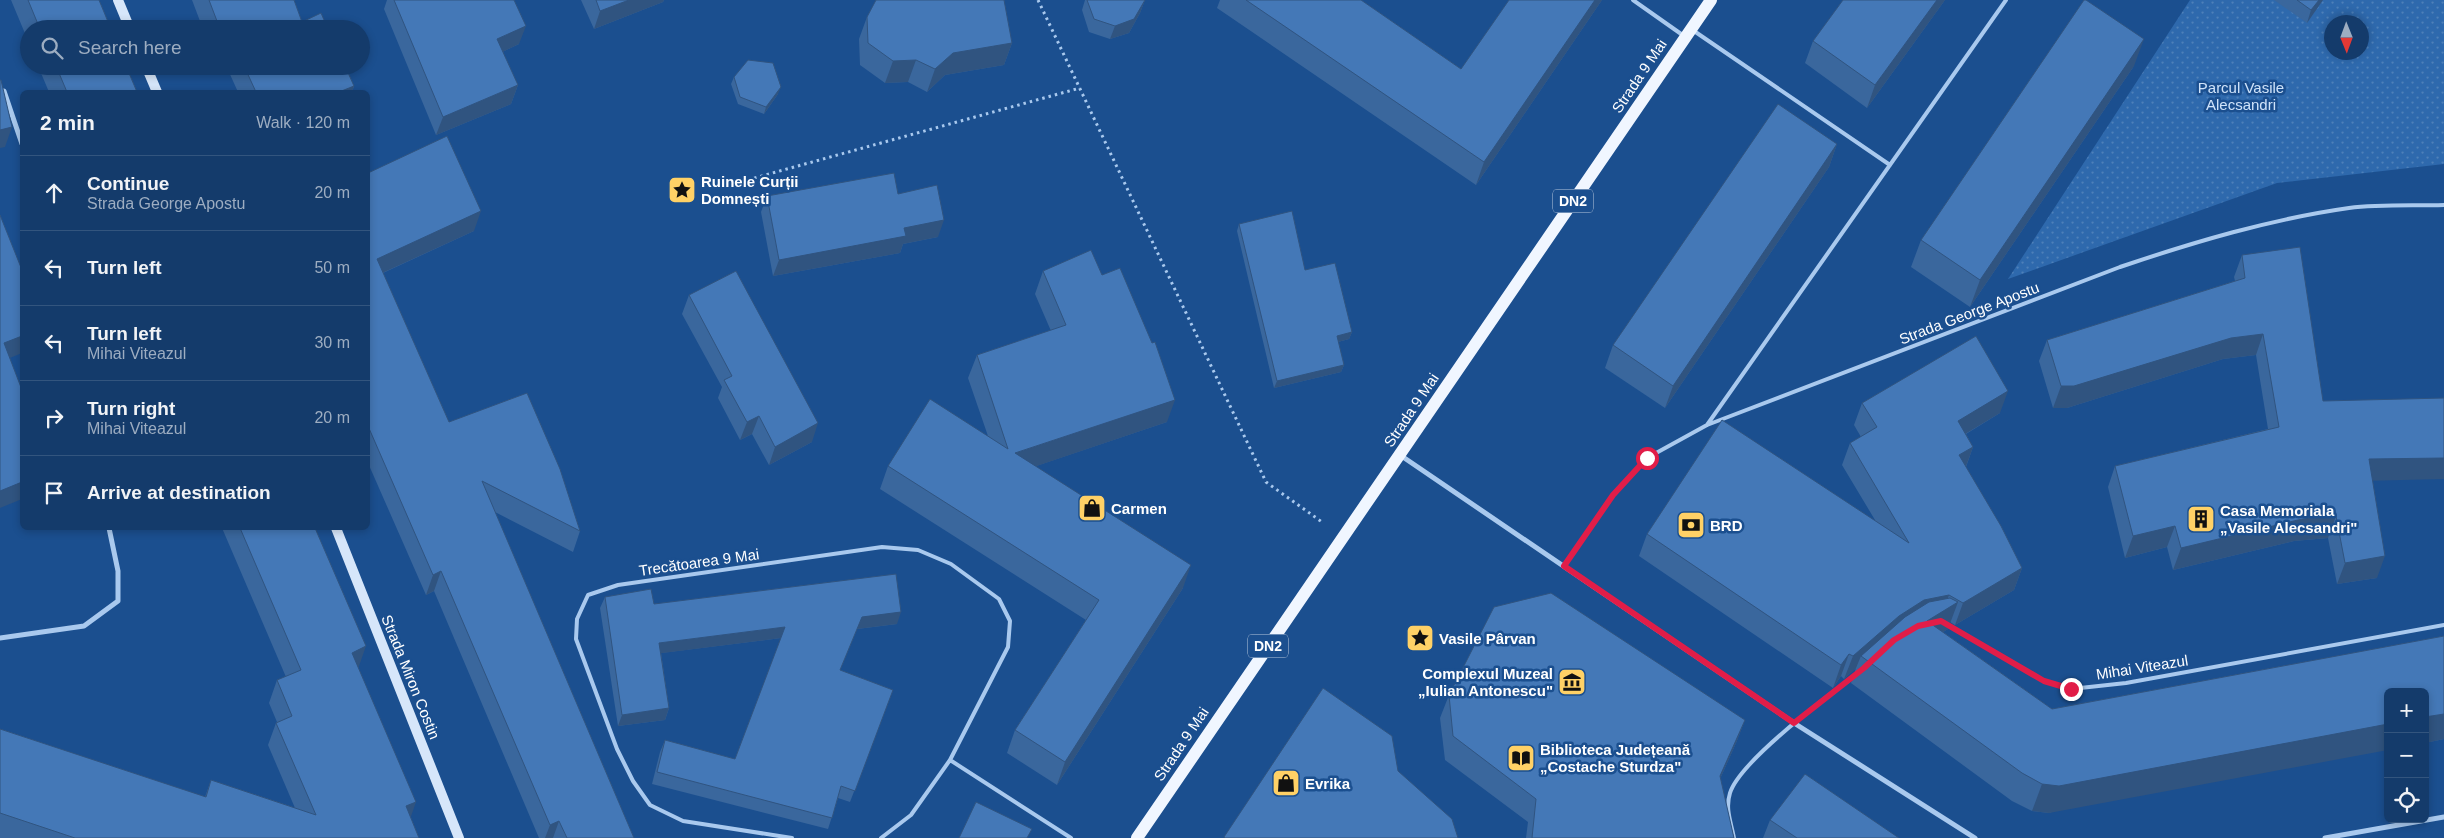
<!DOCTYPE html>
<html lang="en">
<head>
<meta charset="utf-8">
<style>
  :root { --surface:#143b6b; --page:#1d4271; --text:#f1f3f6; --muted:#9dadc1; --line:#33557e }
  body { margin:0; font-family:Arial,sans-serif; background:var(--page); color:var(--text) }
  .controls { position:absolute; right:15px; bottom:15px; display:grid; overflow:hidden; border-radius:8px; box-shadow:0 2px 8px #0003 }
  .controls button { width:45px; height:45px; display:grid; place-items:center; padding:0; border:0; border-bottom:1px solid var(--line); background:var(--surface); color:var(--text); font:25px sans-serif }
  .compass { position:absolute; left:2324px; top:15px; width:45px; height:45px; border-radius:50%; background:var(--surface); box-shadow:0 2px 8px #0003; rotate:179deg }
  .stop { position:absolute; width:15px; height:15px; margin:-11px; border:4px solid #e11d48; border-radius:50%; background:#fff }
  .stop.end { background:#e11d48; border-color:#fff; box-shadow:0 1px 5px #0008 }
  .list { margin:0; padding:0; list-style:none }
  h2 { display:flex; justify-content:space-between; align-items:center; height:65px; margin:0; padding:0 20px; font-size:21px }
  h2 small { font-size:16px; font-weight:400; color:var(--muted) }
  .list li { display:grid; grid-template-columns:32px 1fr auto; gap:15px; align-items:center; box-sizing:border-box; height:75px; padding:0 20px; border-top:1px solid var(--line) }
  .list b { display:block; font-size:19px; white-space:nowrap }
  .list p { margin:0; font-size:16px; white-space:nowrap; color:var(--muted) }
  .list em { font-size:16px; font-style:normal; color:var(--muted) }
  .icon { flex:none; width:28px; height:28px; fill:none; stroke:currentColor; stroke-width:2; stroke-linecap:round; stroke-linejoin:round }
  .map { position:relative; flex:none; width:2444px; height:838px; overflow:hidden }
  .search { position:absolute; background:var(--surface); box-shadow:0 2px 8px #0003; left:20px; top:20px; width:350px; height:55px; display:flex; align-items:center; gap:12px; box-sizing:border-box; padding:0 18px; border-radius:28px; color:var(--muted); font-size:19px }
  .panel { position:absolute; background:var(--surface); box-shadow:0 2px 8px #0003; left:20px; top:90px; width:350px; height:440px; border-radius:8px }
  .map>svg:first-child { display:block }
</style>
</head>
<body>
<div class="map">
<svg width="2444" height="838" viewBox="0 0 2444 838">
  <defs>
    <pattern id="park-dots" width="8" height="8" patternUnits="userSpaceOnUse" patternTransform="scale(1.25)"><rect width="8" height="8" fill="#2e69ad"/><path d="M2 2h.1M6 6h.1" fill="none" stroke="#4d80b9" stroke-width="1.8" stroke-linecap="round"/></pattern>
  </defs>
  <rect width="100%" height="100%" fill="#1b4f8f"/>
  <path fill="url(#park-dots)" fill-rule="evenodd" d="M2190,0H2444V164L2277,183L2008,279ZM2332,22H2362V52H2332Z"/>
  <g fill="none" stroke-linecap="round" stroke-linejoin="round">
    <path stroke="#a9c9ee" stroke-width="3" stroke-dasharray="2.5 4" stroke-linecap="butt" d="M1038,0L1266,482L1322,522
      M729,185L1080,88"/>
    <path stroke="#a9c9ee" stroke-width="4" d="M1633,0L1684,36
      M1694,31L1890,165
      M1707,425L2006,0
      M1564,566L1613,495L1647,458L1707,425L2120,267C2194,242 2271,219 2349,208C2380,204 2413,206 2444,205
      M1946,624L2044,681L2071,689L2126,683L2444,625
      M950,760L1071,838
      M792,838L683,821L650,805L633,781L617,749L576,639L577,619L588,595L618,585L882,547L918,550L951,564L999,599L1010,621L1008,647L950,760L911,815L881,838
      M1734,838C1731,822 1725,809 1730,793C1740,761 1828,696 1857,674"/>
    <path stroke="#a9c9ee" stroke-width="5" d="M0,91H4L22,144
      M1400,455L1794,723L1975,838
      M0,638L84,626L118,601V571L109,528
      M2325,838L2444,817"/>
    <path stroke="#d6e6fa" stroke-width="10" d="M118,0L130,29
      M146,66L157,92
      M336,528L459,838"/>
    <path stroke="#f0f6ff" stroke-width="12" d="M1137,838L1711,0"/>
  </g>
  <path fill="#3a679d" d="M11,0H99L111,29H29V43Z
    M192,0H294L302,22L328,29H203Z
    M387,0H514L519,44L502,52L518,85L511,104L436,135L384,9Z
    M581,0H664L663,2L594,29Z
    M1085,0H1145L1140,13L1129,33L1110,39L1089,32L1082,10Z
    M1220,0H1361L1461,69L1602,0L1476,185L1217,8Z
    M1945,0L1867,108L1805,63L1813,41Z
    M2274,0H2323L2307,23Z
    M867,17L1012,43L1004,65L945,75L927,92L908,82L885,83L860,65L859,39Z
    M38,66H126L137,92H49Z
    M223,66H345L354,86L352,92H238L228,70Z
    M2134,66L1970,307L1911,267L1921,240Z
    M734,77L778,94L764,114L738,104L731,84Z
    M1837,144L1829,167L1665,408L1605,368L1613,345Z
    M368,173L474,231L383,273L449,422L580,531L573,552L495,512L634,838H539L434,591L426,595L368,463Z
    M898,194L938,237L903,244L900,253L773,276L761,212L767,196Z
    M1239,224L1305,270L1352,332L1349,339L1338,342L1344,365L1341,372L1274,388L1237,231Z
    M2242,255L2323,401L2372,481L2377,578L2337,584L2328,538L2294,541L2173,570L2167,547L2125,558L2108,487L2115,466L2268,429L2256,355L2223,359L2067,408H2053L2039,361L2047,340L2235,281L2234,277Z
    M1043,271L1167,422L1036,466L1183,588L1057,785L1007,753L1015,730L1086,620L880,489L888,466L988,436L968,378L977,355L1051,331L1035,294Z
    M689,295L812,442L769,465L752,434L740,440L718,398L722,387L682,314Z
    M1862,403L2000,413L1966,434L1973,447L1966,467L2022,568L2014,590L1955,625L1950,622L1948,629L1943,632L2052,709L2444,636V739L2425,743V692L2049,813L2032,811L2012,801L1851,683L1856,668L1844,679L1841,676L1833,688L1639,556L1647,534L1875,520L1842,465L1850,443L1861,437L1854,425Z
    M222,528H315L358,667L411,818L419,838H0V729L205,797L211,780L295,808L268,745L276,723L277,722L269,703L277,680L286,677Z
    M605,597L654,604L897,624L857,629L840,670L893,690L850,802L838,798L828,829L652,784L660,752L665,740L735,759L781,638L661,653L669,708L665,720L618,726L600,608Z
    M1449,695L1745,720L1736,743L1720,779L1734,838H1526L1528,822L1445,760L1440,718Z
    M1770,820L1899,838H1763Z"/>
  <path fill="#305480" d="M629,0H664L663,2L594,29L600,11Z
    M1145,0L1140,13L1129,33L1110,39L1115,26Z
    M1595,0H1602L1476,185L1484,162Z
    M1937,0H1945L1867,108L1875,85Z
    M2319,0H2323L2307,23L2311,10Z
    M526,26L519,44L490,58L497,39Z
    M2144,39L2134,66L1970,307L1980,280Z
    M1012,43L1004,65L945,75L927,92L935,69L953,53Z
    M916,60L908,82L885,83L893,61Z
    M518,85L511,104L436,135L443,117Z
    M354,86L352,92H339Z
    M781,87L778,94L764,114L766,107Z
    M12,127L5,147L0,148V130Z
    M1837,144L1829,167L1665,408L1673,386Z
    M481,211L474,231L369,279L377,259Z
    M944,220L938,237L903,244L900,253L773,276L779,260L904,228Z
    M1352,332L1349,339L1334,343L1337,336Z
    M2263,334L2256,355L2223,359L2067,408H2053L2061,386L2231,338Z
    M22,336V353L0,362L4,343Z
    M1344,365L1341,372L1274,388L1277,381Z
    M2008,391L2000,413L1950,443L1958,421Z
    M1175,400L1167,422L1007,476L1015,453Z
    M759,416L752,434L740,440L747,422Z
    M818,423L812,442L769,465L775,447Z
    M1973,447L1965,469L1959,455Z
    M2444,458V479L2361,481L2369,459Z
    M22,482V499L0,508V491Z
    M2336,516L2328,538L2294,541L2173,570L2181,548L2302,519Z
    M2175,526L2167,547L2125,558L2133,536Z
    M2385,556L2377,578L2337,584L2345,563Z
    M1191,565L1183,588L1057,785L1065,762Z
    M2022,568L2014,590L1955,625L1963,603Z
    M441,571L434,591L426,595L433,575Z
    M1949,595L1943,611L1958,602L1948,629L1917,648L1861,656L1856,668L1844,679L1853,656L1899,616L1924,600Z
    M901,612L897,624L857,629L835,682L862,617Z
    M785,627L781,638L655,654L659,643Z
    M366,646L358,669L352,653Z
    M1849,654L1841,676L1833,688L1841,665Z
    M669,708L665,720L618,726L622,715Z
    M2444,714V739L2425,743V717Z
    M1745,720L1736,743L1711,799L1720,776Z
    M2388,724V750L2049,813L2032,811L2042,784Z
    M416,802L408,825L406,806Z
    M559,821L553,838H545L550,825Z"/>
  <path fill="#4478b7" stroke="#305480" d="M28,0H99L111,29H40Z
    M209,0H294L302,22L321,13L328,29H220Z
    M394,0H514L526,26L497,39L518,85L443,117Z
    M596,0H629L600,11Z
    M876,0H1004L1012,43L953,53L935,69L916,60L893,61L868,43L867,17Z
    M1087,0H1145L1134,19L1115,26L1094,19Z
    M1246,0H1361L1461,69L1509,0H1595L1484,162Z
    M1843,0H1937L1875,85L1813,41Z
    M2084,0H2086L2144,39L1980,280L1921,240Z
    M2297,0H2319L2311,10Z
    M748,60L773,63L781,87L766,107L740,97L734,77Z
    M56,66H126L137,92H67Z
    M244,66H345L354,86L339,92H256Z
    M0,80H1L12,127L0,130Z
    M1778,104L1837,144L1673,386L1613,345Z
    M447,136L481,211L377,259L449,422L527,393L560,469L580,531L482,481L634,838H567L559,821L550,825L441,571L433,575L368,426V173Z
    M894,173L898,194L937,185L944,220L904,228L906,236L779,260L767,196Z
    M1292,211L1305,270L1335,263L1352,332L1337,336L1344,365L1277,381L1239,224Z
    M0,215L22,270V336L4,343L22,390V482L0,491Z
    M2300,247L2323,401L2444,398V458L2369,459L2385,556L2345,563L2336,516L2302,519L2181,548L2175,526L2133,536L2115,466L2279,427L2263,334L2231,338L2074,386H2061L2047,340L2245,278L2242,255Z
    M1091,250L1102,275L1120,268L1152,343L1155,342L1175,400L1015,453L1191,565L1065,762L1015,730L1099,600L888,466L930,399L1008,449L977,355L1066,325L1043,271Z
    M736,271L818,423L775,447L759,416L747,422L724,380L732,376L689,295Z
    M1976,336L2008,391L1958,421L1973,447L1959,455L2001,526L2022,568L1963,603L1949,595L1924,600L1899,616L1853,656L1849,654L1841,665L1647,534L1722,420L1909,543L1850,443L1877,427L1862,403Z
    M240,528H315L366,646L352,653L416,802L406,806L419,838H75L0,813V729L206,797L211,780L316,815L276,723L292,716L277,680L301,670Z
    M896,574L901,612L862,617L840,670L893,690L855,791L841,786L832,818L657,772L665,740L735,759L785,627L659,643L669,708L622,715L605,597L651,589L654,604Z
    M1551,593L1745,720L1720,776L1734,838H1532L1536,799L1453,736L1449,695L1494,607Z
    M1950,598L1958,602L1927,621L2052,709L2444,636V714L2425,717V692H2388V724L2059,786L2042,784L2022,773L1861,656L1905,617L1929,602Z
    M1323,688L1392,736L1398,771L1452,819L1458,838H1225L1224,837Z
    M1805,774L1899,838H1797L1770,820Z
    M976,802L1032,829L1027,838H959Z"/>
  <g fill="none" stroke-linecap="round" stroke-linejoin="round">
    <path stroke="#e11d48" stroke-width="6" d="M1647,458L1613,495L1564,566L1794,723L1864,668L1894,640L1918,626L1941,621L2044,681L2071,689"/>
  </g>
  <defs>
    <symbol id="sight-square" viewBox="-11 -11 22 22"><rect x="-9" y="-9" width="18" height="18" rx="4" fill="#ffd166" stroke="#1b4f8f"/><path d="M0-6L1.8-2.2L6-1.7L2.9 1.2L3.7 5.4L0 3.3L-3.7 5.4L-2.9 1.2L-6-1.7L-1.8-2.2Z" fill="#111"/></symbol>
    <symbol id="shop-square" viewBox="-11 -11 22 22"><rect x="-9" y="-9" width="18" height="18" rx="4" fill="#ffd166" stroke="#1b4f8f"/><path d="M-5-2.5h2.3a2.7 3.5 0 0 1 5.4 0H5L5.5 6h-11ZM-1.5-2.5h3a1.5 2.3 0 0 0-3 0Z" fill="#111"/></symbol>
    <symbol id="building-square" viewBox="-11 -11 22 22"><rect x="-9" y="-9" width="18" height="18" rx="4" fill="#ffd166" stroke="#1b4f8f"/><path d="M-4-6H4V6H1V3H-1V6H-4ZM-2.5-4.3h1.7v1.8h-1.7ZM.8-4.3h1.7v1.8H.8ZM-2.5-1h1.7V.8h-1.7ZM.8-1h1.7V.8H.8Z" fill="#111"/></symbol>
    <symbol id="bank-square" viewBox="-11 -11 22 22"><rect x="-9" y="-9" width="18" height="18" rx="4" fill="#ffd166" stroke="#1b4f8f"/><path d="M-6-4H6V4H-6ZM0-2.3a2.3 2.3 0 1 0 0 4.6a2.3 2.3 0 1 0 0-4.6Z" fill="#111"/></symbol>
    <symbol id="museum-square" viewBox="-11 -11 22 22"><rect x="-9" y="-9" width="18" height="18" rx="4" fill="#ffd166" stroke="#1b4f8f"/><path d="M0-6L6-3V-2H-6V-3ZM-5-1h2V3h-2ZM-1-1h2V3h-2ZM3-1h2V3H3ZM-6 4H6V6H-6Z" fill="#111"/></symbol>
    <symbol id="library-square" viewBox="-11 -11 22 22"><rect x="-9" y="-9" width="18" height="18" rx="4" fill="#ffd166" stroke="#1b4f8f"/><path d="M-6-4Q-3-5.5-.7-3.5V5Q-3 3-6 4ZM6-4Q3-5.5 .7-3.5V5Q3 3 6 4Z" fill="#111"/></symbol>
  </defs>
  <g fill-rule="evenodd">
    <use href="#sight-square" x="666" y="174" width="32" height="32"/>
    <use href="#shop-square" x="1076" y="492" width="32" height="32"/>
    <use href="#building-square" x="2185" y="503" width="32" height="32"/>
    <use href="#bank-square" x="1675" y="509" width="32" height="32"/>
    <use href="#sight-square" x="1404" y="622" width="32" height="32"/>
    <use href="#museum-square" x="1556" y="666" width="32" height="32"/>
    <use href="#library-square" x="1505" y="742" width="32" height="32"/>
    <use href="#shop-square" x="1270" y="767" width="32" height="32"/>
  </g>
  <g text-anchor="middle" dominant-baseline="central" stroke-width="5" stroke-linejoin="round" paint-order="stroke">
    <g fill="#1b4f8f" stroke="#bbcadd" stroke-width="1">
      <rect x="1553" y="189.5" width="40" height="23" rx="4"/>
      <rect x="1248" y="634.5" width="40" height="23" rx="4"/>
    </g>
    <g font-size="14" font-weight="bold" fill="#fff">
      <text x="1573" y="201">DN2</text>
      <text x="1268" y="646">DN2</text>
    </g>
    <g font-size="15" fill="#fff" stroke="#1b4f8f">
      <text transform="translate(1639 76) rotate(-56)">Strada 9 Mai</text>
      <text transform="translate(1969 313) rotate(-21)">Strada George Apostu</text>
      <text transform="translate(1411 410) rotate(-56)">Strada 9 Mai</text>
      <text transform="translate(699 562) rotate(-8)">Trecătoarea 9 Mai</text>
      <text transform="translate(2142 667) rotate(-9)">Mihai Viteazul</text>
      <text transform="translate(411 677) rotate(68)">Strada Miron Costin</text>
      <text transform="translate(1181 744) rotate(-56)">Strada 9 Mai</text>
    </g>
    <g font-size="15" fill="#cfe3fa" stroke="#1b4f8f">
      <text x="2241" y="87">Parcul Vasile<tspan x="2241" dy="17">Alecsandri</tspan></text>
    </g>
    <g font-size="15" font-weight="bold" fill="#fff" stroke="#1b4f8f" text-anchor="start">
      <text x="701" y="181">Ruinele Curții<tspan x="701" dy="17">Domnești</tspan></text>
      <text x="1111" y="508">Carmen</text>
      <text x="2220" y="510">Casa Memoriala<tspan x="2220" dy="17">„Vasile Alecsandri"</tspan></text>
      <text x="1710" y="525">BRD</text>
      <text x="1439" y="638">Vasile Pârvan</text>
      <text x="1553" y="673" text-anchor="end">Complexul Muzeal<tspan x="1553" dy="17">„Iulian Antonescu"</tspan></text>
      <text x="1540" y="749">Biblioteca Județeană<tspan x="1540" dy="17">„Costache Sturdza"</tspan></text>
      <text x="1305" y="783">Evrika</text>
    </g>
  </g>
</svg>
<div class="controls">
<button>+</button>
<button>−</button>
<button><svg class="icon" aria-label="locate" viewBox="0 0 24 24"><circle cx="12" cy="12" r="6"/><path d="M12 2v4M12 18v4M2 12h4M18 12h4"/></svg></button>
</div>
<svg class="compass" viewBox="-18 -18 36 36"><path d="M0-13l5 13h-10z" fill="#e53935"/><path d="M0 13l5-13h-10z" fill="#9dadc1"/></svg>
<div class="stop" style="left:1647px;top:458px"></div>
<div class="stop end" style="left:2071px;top:689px"></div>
<div class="search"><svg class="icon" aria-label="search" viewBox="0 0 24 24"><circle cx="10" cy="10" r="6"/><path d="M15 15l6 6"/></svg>Search here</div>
<section class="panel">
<h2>2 min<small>Walk · 120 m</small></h2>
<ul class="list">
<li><svg class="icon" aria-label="ahead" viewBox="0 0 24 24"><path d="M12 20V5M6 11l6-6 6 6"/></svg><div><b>Continue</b><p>Strada George Apostu</p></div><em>20 m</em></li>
<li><svg class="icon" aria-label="left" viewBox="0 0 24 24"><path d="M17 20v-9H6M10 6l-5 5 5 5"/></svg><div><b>Turn left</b></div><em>50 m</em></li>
<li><svg class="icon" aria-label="left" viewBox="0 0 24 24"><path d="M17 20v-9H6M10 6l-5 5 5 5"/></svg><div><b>Turn left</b><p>Mihai Viteazul</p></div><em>30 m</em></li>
<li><svg class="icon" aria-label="right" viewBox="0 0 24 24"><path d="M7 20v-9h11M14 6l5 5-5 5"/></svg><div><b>Turn right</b><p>Mihai Viteazul</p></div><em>20 m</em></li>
<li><svg class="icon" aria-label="arrive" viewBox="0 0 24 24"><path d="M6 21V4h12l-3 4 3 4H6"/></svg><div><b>Arrive at destination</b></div></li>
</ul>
</section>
</div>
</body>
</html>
